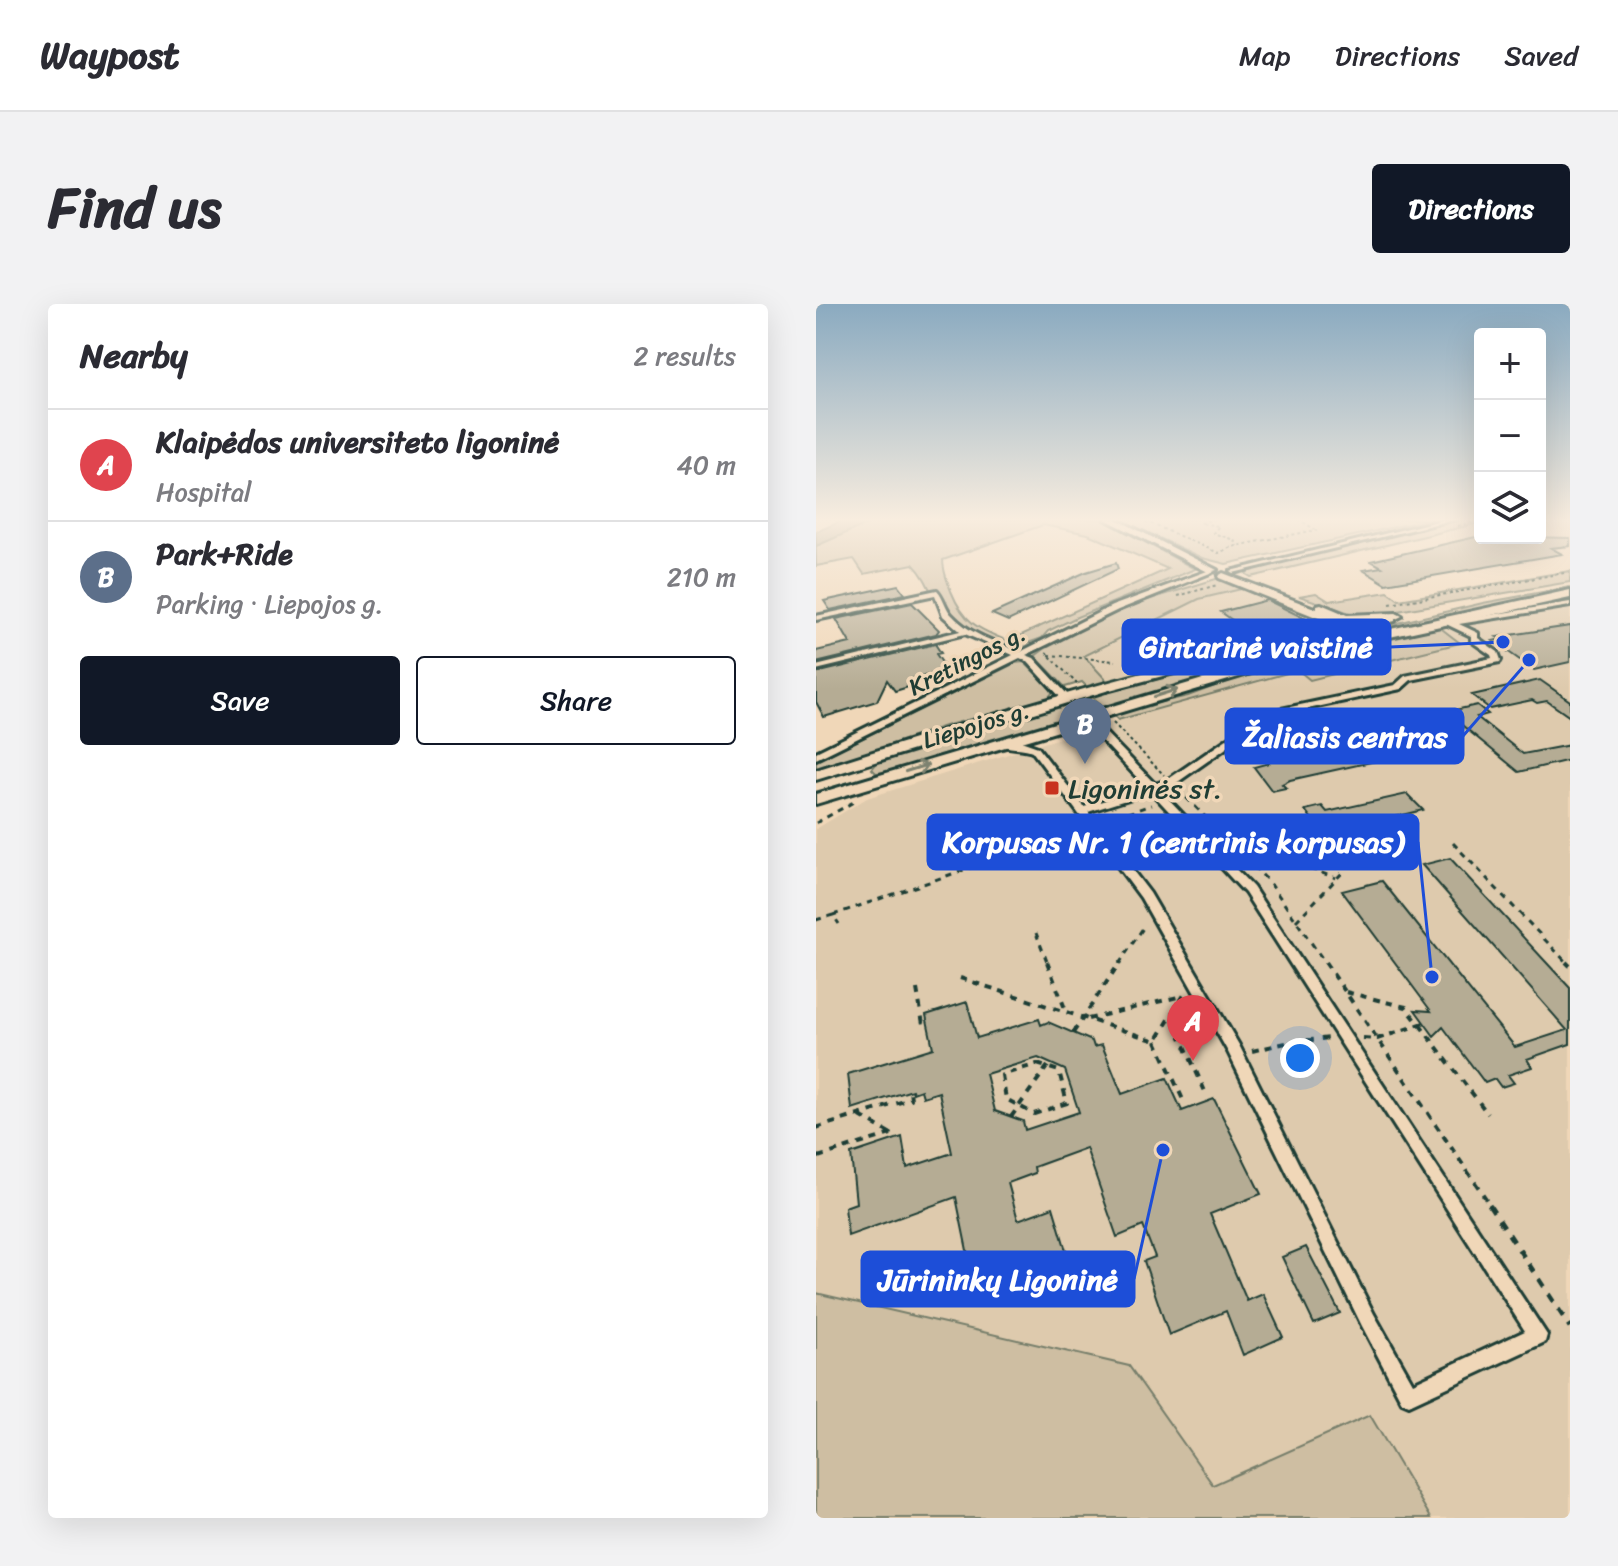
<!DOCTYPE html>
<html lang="en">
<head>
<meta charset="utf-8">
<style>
  :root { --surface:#fff; --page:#f2f2f3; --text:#2b2b33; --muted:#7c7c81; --line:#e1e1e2; --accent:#111827 }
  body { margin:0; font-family:Sriracha,sans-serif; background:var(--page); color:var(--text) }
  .controls { position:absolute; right:24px; top:24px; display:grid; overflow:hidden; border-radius:8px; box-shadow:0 8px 32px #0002 }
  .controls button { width:72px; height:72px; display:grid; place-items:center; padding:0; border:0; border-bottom:2px solid var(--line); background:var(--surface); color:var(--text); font:40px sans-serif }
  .you { position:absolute; left:484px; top:754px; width:28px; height:28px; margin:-20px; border:6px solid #fff; border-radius:50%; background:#1a73e8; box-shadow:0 0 0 12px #1a73e833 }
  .badge { display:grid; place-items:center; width:52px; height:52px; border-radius:50%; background:var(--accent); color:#fff; font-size:26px; font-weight:700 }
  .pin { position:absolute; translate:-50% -66px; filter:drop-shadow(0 2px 4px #0008) }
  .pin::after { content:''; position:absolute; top:42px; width:28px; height:24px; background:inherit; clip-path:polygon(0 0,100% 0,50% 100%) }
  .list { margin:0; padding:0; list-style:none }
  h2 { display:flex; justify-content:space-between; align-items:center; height:104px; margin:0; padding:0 32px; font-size:34px }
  h2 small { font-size:26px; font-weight:400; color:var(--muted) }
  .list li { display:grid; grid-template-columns:52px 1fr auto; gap:24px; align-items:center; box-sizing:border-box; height:112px; padding:0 32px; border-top:2px solid var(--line) }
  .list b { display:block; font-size:30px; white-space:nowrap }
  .list p { margin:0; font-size:26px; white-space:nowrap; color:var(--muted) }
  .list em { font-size:26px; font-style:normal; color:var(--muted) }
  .actions { display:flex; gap:16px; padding:24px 32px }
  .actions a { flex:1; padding:18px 0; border:2px solid var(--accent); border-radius:8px; text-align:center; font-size:28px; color:var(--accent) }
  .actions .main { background:var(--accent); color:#fff }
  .icon { flex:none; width:44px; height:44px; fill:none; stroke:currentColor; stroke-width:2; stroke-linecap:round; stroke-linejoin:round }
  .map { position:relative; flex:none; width:754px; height:1214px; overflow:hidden; border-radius:8px }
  header { display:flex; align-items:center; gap:48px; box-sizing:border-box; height:112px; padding:0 40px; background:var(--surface); border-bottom:2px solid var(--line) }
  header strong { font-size:38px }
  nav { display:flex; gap:44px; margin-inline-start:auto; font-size:28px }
  .intro { display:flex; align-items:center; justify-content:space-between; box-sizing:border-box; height:192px; padding:0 48px }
  h1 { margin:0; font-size:56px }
  .button { padding:20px 36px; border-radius:8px; background:var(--accent); color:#fff; font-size:28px; font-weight:700 }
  main { display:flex; gap:48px; padding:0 48px }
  aside { flex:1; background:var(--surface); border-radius:8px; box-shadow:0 8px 32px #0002 }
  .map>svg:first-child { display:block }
</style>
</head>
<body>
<header>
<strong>Waypost</strong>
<nav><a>Map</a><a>Directions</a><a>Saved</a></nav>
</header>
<div class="intro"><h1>Find us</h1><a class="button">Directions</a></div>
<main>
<aside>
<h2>Nearby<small>2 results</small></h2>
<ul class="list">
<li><span class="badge" style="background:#e0444e">A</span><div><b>Klaipėdos universiteto ligoninė</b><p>Hospital</p></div><em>40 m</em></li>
<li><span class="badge" style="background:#5c6f8a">B</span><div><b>Park+Ride</b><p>Parking · Liepojos g.</p></div><em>210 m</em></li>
</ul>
<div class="actions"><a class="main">Save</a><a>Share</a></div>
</aside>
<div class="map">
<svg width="754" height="1214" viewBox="0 0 754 1214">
  <rect width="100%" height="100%" fill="#f0d7b8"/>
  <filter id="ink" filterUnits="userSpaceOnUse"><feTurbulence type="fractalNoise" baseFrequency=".0125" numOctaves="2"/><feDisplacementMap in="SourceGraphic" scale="16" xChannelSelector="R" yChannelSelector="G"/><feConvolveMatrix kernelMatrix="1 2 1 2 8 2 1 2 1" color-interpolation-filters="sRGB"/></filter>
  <g filter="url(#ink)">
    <path fill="#decaad" d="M434,283L514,316L502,324L292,378L267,353L383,295Z
      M754,293V1214H615L554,1111L397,1181L313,1062L0,989V525L51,494L302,416L482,366L494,376L642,340L622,322Z"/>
    <path fill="#cebea2" stroke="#767e6b" stroke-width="2" fill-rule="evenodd" d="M62,215H286L379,265L261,313L232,327L226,334L187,348C164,337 135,329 123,305C114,288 111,274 97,260L48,270L38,255L0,262V242ZM227,221L272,230L352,265L192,337C162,325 148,319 135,287C131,276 127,268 127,256Z
      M303,215H615L410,260L386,254Z
      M644,215H664V219L435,273L430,270L434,265Z
      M754,267V278L546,313L483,292L500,289L513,297L572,288L583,296Z
      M403,274L434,283L383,295L268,352L292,378L271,383L266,378L249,383L219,352L230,344L312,302Z
      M754,283V288L578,323L573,321L667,299Z
      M622,322L644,339L494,376L482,366L302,416L295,409L372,392L444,365L531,341Z
      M532,326L542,328L287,405L276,392Z
      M208,358L235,385L236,389L232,394L129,422L0,466V457L199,359Z
      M268,394L279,406L74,468L60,469L56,465L64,455Z
      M0,989L313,1062L397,1181L554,1111L615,1214H0Z"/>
    <path fill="#9d9b83" stroke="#6b7563" stroke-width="2" d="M30,215H62L0,242V228Z"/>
    <path fill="#b5ac94" stroke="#1f3d34" stroke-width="2" fill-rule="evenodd" d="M664,232L754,234V242L735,244L746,250L570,280L547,266L566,263L555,257Z
      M300,259L302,265L192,317L176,310L270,268Z
      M82,281L89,290L14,306L8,297Z
      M451,296L488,314L434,329L405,308Z
      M96,299L123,326L120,330L0,359V347L34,339L20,315Z
      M754,322V358L718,366L677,337L685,335L681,333Z
      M119,340L125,349L120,350L132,367L95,375L99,381L79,387L71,376L61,397L8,413L0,398V369Z
      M724,376L754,397V413L731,397L721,399L716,396L674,405L656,391Z
      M661,401L672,410L661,413L707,450L754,441V456L703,468L630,408Z
      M532,428L560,457L474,476L466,480L470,484L456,487L438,463L453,459L445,450L466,446L467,442Z
      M591,490L607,506L531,525L540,536L516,541L489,506L506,502L511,508Z
      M634,554L754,684V740L711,755L716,763L692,771L698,779L685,783L679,775L669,779L627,723L618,732L599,706L615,707L526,587L566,577L699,743L751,726L606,561Z
      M151,698L161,734L223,715L225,721L232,718L276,737L278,743L286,741L306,790L351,774L366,807L398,795L445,890L394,910L431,997L447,990L467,1033L427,1051L410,1007L353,1031L328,957L339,953L327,922L301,933L270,844L218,863L219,869L192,879L202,916L237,903L251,950L191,973L193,982L161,995L140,893L32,932L29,903L40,899L35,850L86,833L91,864L136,849L123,788L107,793L105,786L97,789L96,786L36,805L32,770L117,744L110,711ZM222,754L249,766L263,808L209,826L207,817L179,807L170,770Z
      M490,943L524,1009L498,1020L466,953Z"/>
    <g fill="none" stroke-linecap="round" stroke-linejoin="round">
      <defs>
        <path id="minor" d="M630,215H640L417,269L414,267Z
          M394,266L399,267L302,306L210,351L218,354L253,392V396H247L212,358L204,354L0,455V448L197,351L149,330L0,366V362L144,327L127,312L119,291L0,316V312L121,286C128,293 129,305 137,312C155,331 180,338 204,348L296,302Z
          M754,298V302L643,320L662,329V334L682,348L685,356L684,358L595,376L585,385L468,410L446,419L359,480L343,485L437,583L731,1031L729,1038L593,1101L586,1098L546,1022L412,748L325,594L216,447C205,443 189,445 180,439L185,436L205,437L222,443L268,503L330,483L275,425L251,423L246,420L248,418L281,420L339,480L351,476L440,415L465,405L579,381L589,372L676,354L675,351L655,337V332L630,320V316L637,317ZM335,488L429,589L709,1027L597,1079L558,1010L423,741L334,589L272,508Z"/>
        <path id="secondary" d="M289,215H300L401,266L392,268Z
          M407,269L501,305V301L505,300L531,311L580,309L586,312L580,315L544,317L548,320L542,323L521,315L519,323L500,332H492V328L510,317L403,274L402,272Z"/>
        <path id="primary" d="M754,286V294L509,347L0,500V490L501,341Z
          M575,310L579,311V317L430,350L290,387L0,476V466C189,405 380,350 575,310Z"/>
      </defs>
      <use href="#minor" stroke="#1f3d34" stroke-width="6"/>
      <use href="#secondary" stroke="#1f3d34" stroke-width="6"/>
      <use href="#primary" stroke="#1f3d34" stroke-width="6"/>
      <path stroke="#1f3d34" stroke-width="2" stroke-dasharray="3 3" stroke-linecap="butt" d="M324,215L403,249L415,243L500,226L482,215
        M399,215L384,219L403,222L397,229L418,236L421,242
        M642,222L664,217
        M362,292L401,281
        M574,300L748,269
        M230,348L261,380
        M233,351L299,357
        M297,419L348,471
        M432,439L543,419"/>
      <path stroke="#1f3d34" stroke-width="3" stroke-dasharray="6 6" stroke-linecap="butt" d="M362,485L454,579L510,660
        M289,517L335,501
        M0,519L41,496
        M415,537L520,574
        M303,539L350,517
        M637,539L752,660
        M17,611L267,525
        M0,616L17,611L23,620
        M480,617L526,569
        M220,629L232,660
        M303,660L327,624"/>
      <path stroke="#1f3d34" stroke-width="4" stroke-dasharray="7 7" stroke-linecap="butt" d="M231,658L250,707
        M509,658L675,902
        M750,658L754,662
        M144,674L340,737L368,691
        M101,685L107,720L111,718
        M530,688L590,703L672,810
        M382,705L365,733L391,792
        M272,715L366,692
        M257,729L304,658
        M547,734L561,735L608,719
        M340,737L369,800
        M436,747L474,738L515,734
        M221,760L243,767L251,799L218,810L190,795L186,771Z
        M44,812L75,830
        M195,813L234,759
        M0,824L95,795L94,787
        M2,853L75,830L76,836"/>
      <path stroke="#1f3d34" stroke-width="5" stroke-dasharray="9 9" stroke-linecap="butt" d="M673,900L754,1023"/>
      <use href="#minor" fill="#f0d7b8" fill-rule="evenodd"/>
      <use href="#secondary" fill="#f0d7b8" fill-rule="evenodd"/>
      <use href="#primary" fill="#f0d7b8" fill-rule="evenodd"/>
    </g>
    <defs><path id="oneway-shaft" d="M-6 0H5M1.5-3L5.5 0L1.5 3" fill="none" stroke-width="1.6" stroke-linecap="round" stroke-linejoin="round" transform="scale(2)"/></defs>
    <g stroke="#7d826f">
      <use href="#oneway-shaft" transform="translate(350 389) rotate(-17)"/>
      <use href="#oneway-shaft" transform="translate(101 464) rotate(-17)"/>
    </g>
  </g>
  <linearGradient id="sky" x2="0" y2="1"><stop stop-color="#8aaac0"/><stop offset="0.56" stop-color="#f8eddf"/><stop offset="1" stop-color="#f8eddf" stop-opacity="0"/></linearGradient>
  <rect width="754" height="385" fill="url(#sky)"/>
  <rect fill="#c8321e" stroke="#f0d7b8" stroke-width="3" x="228" y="476" width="16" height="16" rx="4"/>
  <g text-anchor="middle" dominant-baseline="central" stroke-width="7" stroke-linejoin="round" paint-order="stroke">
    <g font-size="24" fill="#1f3d34" stroke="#f0d7b8">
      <text transform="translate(151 356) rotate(-27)">Kretingos g.</text>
      <text transform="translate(160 421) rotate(-17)">Liepojos g.</text>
    </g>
    <g font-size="28" fill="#1f3d34" stroke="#f0d7b8" text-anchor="start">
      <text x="252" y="484">Ligoninės st.</text>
    </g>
  </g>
  <path fill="none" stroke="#1d4ed8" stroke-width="3" d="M687 338L574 343M713 356L647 432M616 673L602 538M347 846L318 975"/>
  <g fill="#1d4ed8" stroke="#f0d7b8" stroke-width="3">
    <circle cx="687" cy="338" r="8"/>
    <circle cx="713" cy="356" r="8"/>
    <circle cx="616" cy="673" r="8"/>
    <circle cx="347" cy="846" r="8"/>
  </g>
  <g fill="#1d4ed8" stroke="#1d4ed8" stroke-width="3">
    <rect x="307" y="316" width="267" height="54" rx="8"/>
    <rect x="410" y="405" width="237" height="54" rx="8"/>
    <rect x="112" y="511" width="490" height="54" rx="8"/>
    <rect x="46" y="948" width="272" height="54" rx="8"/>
  </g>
  <g font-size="30" text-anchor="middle" font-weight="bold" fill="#fff">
    <text x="440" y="353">Gintarinė vaistinė</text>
    <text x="529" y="443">Žaliasis centras</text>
    <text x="357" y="548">Korpusas Nr. 1 (centrinis korpusas)</text>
    <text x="182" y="986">Jūrininkų Ligoninė</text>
  </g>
</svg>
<div class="controls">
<button>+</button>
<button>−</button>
<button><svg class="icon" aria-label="layers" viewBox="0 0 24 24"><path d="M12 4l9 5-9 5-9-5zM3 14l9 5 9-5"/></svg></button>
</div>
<div class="you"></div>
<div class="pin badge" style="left:377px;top:757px;background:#e0444e">A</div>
<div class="pin badge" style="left:269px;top:460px;background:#5c6f8a">B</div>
</div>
</main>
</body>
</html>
